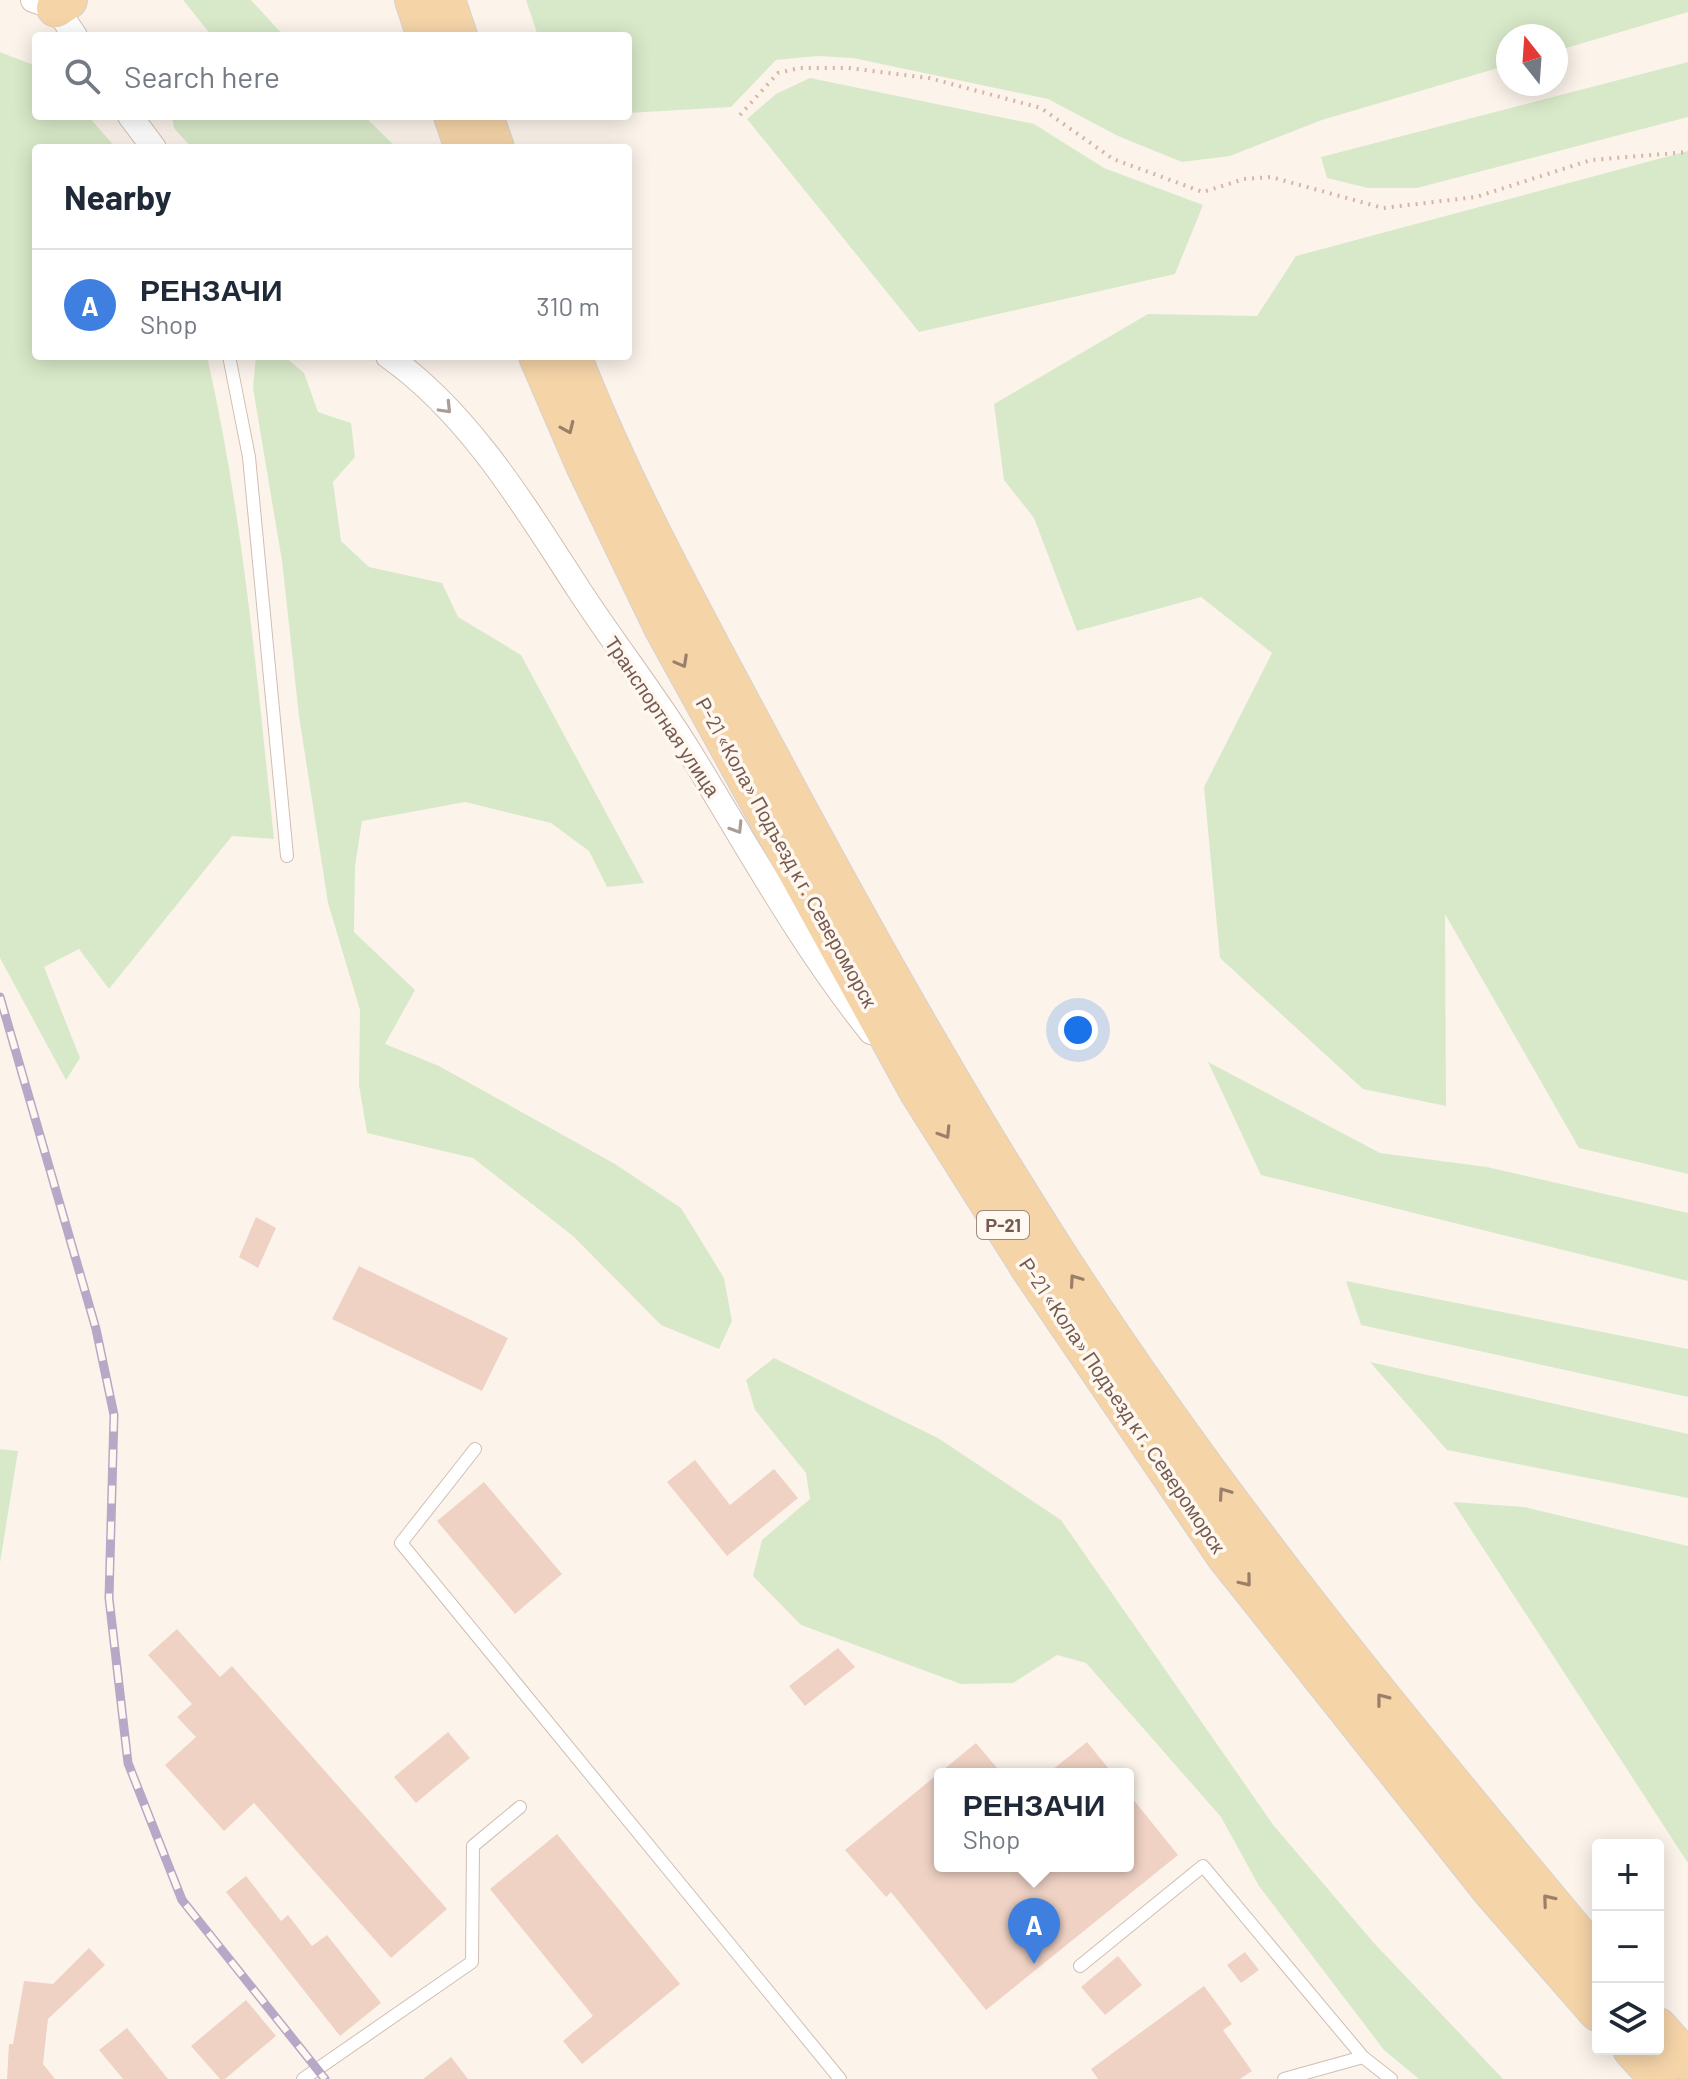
<!DOCTYPE html>
<html lang="en">
<head>
<meta charset="utf-8">
<style>
  :root { --surface:#fff; --page:#f6f6f7; --text:#1f2937; --muted:#747a83; --line:#e0e1e3; --accent:#d93025 }
  body { margin:0; font-family:Barlow,sans-serif; background:var(--page); color:var(--text) }
  .controls { position:absolute; right:24px; bottom:24px; display:grid; overflow:hidden; border-radius:8px; box-shadow:0 4px 20px #0003 }
  .controls button { width:72px; height:72px; display:grid; place-items:center; padding:0; border:0; border-bottom:2px solid var(--line); background:var(--surface); color:var(--text); font:40px sans-serif }
  .compass { position:absolute; left:1496px; top:24px; width:72px; height:72px; border-radius:50%; background:var(--surface); box-shadow:0 4px 20px #0003; rotate:343deg }
  .you { position:absolute; left:1078px; top:1030px; width:28px; height:28px; margin:-20px; border:6px solid #fff; border-radius:50%; background:#1a73e8; box-shadow:0 0 0 12px #1a73e833 }
  .badge { display:grid; place-items:center; width:52px; height:52px; border-radius:50%; background:var(--accent); color:#fff; font-size:26px; font-weight:700 }
  .pin { position:absolute; translate:-50% -66px; filter:drop-shadow(0 2px 4px #0008) }
  .pin::after { content:''; position:absolute; top:42px; width:28px; height:24px; background:inherit; clip-path:polygon(0 0,100% 0,50% 100%) }
  .popup { position:absolute; left:934px; top:1768px; width:200px; height:104px; box-sizing:border-box; display:grid; place-content:center; border-radius:8px; background:var(--surface); filter:drop-shadow(0 2px 6px #0005); font-size:26px; white-space:nowrap; color:var(--muted) }
  .popup b { font-size:30px; color:var(--text) }
  .popup::after { content:''; position:absolute; left:50%; top:100%; margin-left:-16px; border:16px solid transparent; border-top-color:var(--surface) }
  .list { margin:0; padding:0; list-style:none }
  h2 { display:flex; justify-content:space-between; align-items:center; height:104px; margin:0; padding:0 32px; font-size:34px }
  h2 small { font-size:26px; font-weight:400; color:var(--muted) }
  .list li { display:grid; grid-template-columns:52px 1fr auto; gap:24px; align-items:center; box-sizing:border-box; height:112px; padding:0 32px; border-top:2px solid var(--line) }
  .list b { display:block; font-size:30px; white-space:nowrap }
  .list p { margin:0; font-size:26px; white-space:nowrap; color:var(--muted) }
  .list em { font-size:26px; font-style:normal; color:var(--muted) }
  .icon { flex:none; width:44px; height:44px; fill:none; stroke:currentColor; stroke-width:2; stroke-linecap:round; stroke-linejoin:round }
  .map { position:relative; flex:none; width:1688px; height:2079px; overflow:hidden }
  .search { position:absolute; background:var(--surface); box-shadow:0 4px 20px #0003; left:32px; top:32px; width:600px; height:88px; display:flex; align-items:center; gap:20px; box-sizing:border-box; padding:0 28px; border-radius:8px; color:var(--muted); font-size:30px }
  .panel { position:absolute; background:var(--surface); box-shadow:0 4px 20px #0003; left:32px; top:144px; width:600px; height:216px; border-radius:8px }
  .map>svg:first-child { display:block }
</style>
</head>
<body>
<div class="map">
<svg width="1688" height="2079" viewBox="0 0 1688 2079">
  <rect width="100%" height="100%" fill="#fcf4eb"/>
  <path fill="#d8e9c9" d="M183,0H251L284,36H212Z
    M526,0H1688V12L1556,51V36H1508V65L1322,120L1230,156L1182,162L1118,136L1048,99L853,58L818,56L776,60L731,107L628,113V36H538Z
    M0,52L36,66V116H88L116,148H36V356H207C243,515 257,677 274,839L232,836L109,989L79,949L44,967L80,1058L66,1080L0,958Z
    M1688,62V117L1417,188H1368L1327,178L1321,157Z
    M810,78L1034,124L1104,168L1203,205L1175,274L919,332L747,119L776,94Z
    M172,116H364L397,148H192L174,128Z
    M1688,151V1174L1579,1148L1445,914L1446,1106L1363,1089L1220,958L1204,787L1272,653L1201,597L1077,631L1034,518L1004,480L994,404L1148,314L1257,316L1296,256Z
    M256,356H284L304,373L318,412L351,423L355,457L333,482L341,541L369,567L442,583L458,617L521,655L644,883L607,887L589,851L551,823L465,802L362,821L355,866L354,932L415,990L385,1044L439,1066L615,1164L681,1208L724,1278L732,1321L719,1349L661,1325L573,1236L473,1158L367,1133L359,1085L360,1010L328,903L299,716L282,561L253,388Z
    M1208,1062L1380,1153L1487,1167L1688,1213V1281L1261,1175Z
    M1346,1281L1688,1349V1397L1361,1325Z
    M774,1358L938,1438L1061,1520L1274,1826L1374,1943L1503,2079H1419L1384,2050L1259,1886L1221,1817L1086,1663L1057,1655L1013,1683L961,1684L801,1625L753,1576L762,1540L810,1499L806,1473L755,1410L746,1380Z
    M1370,1362L1688,1434V1498L1447,1450Z
    M0,1449L18,1451L0,1563Z
    M1453,1502L1524,1507L1688,1546V1863Z"/>
  <path fill="#efd2c4" d="M256,1217L276,1228L258,1268L239,1257Z
    M359,1266L508,1338L482,1391L332,1319Z
    M695,1460L730,1505L774,1469L798,1498L727,1556L667,1482Z
    M484,1482L562,1574L515,1614L437,1521Z
    M177,1629L220,1677L232,1666L447,1909L391,1958L254,1803L224,1831L165,1765L196,1737L177,1717L192,1704L148,1655Z
    M838,1648L855,1667L805,1706L789,1686Z
    M448,1732L470,1758L416,1803L394,1777Z
    M1087,1742L1113,1774H1047Z
    M976,1743L1002,1774H940V1866H1128V1793L1178,1855L986,2010L891,1892L886,1897L845,1850Z
    M557,1834L680,1984L582,2064L563,2041L593,2016L490,1889Z
    M246,1876L281,1921L288,1915L312,1946L327,1935L381,2003L340,2036L226,1892Z
    M89,1948L105,1965L48,2019L43,2064L55,2079H7L9,2044H13L24,1981L53,1984Z
    M1245,1952L1259,1970L1241,1983L1227,1965Z
    M1118,1956L1142,1985L1105,2015L1081,1987Z
    M1204,1986L1232,2024L1223,2030L1252,2071L1240,2079H1098L1091,2069Z
    M246,2000L276,2036L225,2079H220L191,2046Z
    M127,2028L168,2079H123L99,2050Z
    M451,2057L468,2079H423Z"/>
  <g fill="none" stroke-linecap="round" stroke-linejoin="round">
    <defs>
      <path id="service" d="M229,356L249,457L287,856
        M475,1449L401,1543L840,2079
        M1080,1966L1203,1866L1363,2057
        M303,2079L472,1962L473,1846L520,1807
        M1284,2079L1363,2057L1391,2079"/>
      <path id="minor" d="M33,0L56,8L75,36
        M130,116L154,148
        M388,356C470,414 525,507 579,590C615,645 655,696 689,751C747,845 801,945 871,1032"/>
      <path id="primary" d="M414,0L426,36
        M446,0L458,36
        M56,8L68,0
        M453,116L464,148
        M484,116L495,148
        M538,356L585,465L663,627L919,1092L1032,1271L1225,1555L1492,1891L1598,2012
        M572,356C625,493 698,622 767,752C858,922 951,1089 1055,1251C1216,1502 1407,1732 1598,1959
        M1658,2027L1688,2061
        M1632,2049L1659,2079"/>
    </defs>
    <use href="#service" stroke="#d0beb3" stroke-width="14"/>
    <use href="#minor" stroke="#d0beb3" stroke-width="26"/>
    <use href="#primary" stroke="#d9d1ce" stroke-width="40"/>
    <path stroke="#d5b5a6" stroke-width="4" stroke-dasharray="2 6" stroke-linecap="butt" d="M740,115L778,73L799,68H848L929,78L1041,108L1113,159L1203,192L1244,179L1271,177L1383,208L1476,197L1591,160L1688,152"/>
    <use href="#service" stroke="#fff" stroke-width="12"/>
    <use href="#minor" stroke="#fff" stroke-width="24"/>
    <use href="#primary" stroke="#f5d4a8" stroke-width="38"/>
    <defs>
      <path id="rail" d="M0,997L96,1329L114,1415L109,1598L128,1763L182,1900L325,2079"/>
    </defs>
    <use href="#rail" stroke="#b6a8c6" stroke-width="9"/>
    <use href="#rail" stroke="#fef8f1" stroke-width="6" stroke-dasharray="18" stroke-linecap="butt"/>
  </g>
  <defs><path id="oneway-chevron" d="M-2-3.5L2.5 0L-2 3.5" fill="none" stroke-width="1.6" stroke-linecap="round" stroke-linejoin="round" transform="scale(2)"/></defs>
  <g stroke="#ad9c95">
    <use href="#oneway-chevron" transform="translate(446 408) rotate(46)"/>
    <use href="#oneway-chevron" transform="translate(737 828) rotate(58)"/>
  </g>
  <g stroke="#9c7f6a">
    <use href="#oneway-chevron" transform="translate(568 428) rotate(66)"/>
    <use href="#oneway-chevron" transform="translate(682 662) rotate(61)"/>
    <use href="#oneway-chevron" transform="translate(945 1133) rotate(58)"/>
    <use href="#oneway-chevron" transform="translate(1075 1280) rotate(-125)"/>
    <use href="#oneway-chevron" transform="translate(1224 1493) rotate(-125)"/>
    <use href="#oneway-chevron" transform="translate(1246 1581) rotate(51)"/>
    <use href="#oneway-chevron" transform="translate(1382 1699) rotate(-128)"/>
    <use href="#oneway-chevron" transform="translate(1548 1900) rotate(-130)"/>
  </g>
  <g text-anchor="middle" dominant-baseline="central" stroke-width="7" stroke-linejoin="round" paint-order="stroke">
    <rect fill="#fef8f1" stroke="#9f8980" stroke-width="2" x="977" y="1211" width="52" height="28" rx="6"/>
    <g font-size="18" font-weight="bold" fill="#765a4f">
      <text x="1003" y="1225">Р-21</text>
    </g>
    <g font-size="20" fill="#765a4f" stroke="#fef8f1">
      <text transform="translate(663 716) rotate(56)">Транспортная улица</text>
      <text transform="translate(787 852) rotate(61)">Р-21 «Кола» Подъезд к г. Североморск</text>
      <text transform="translate(1123 1405) rotate(56)">Р-21 «Кола» Подъезд к г. Североморск</text>
    </g>
  </g>
</svg>
<div class="controls">
<button>+</button>
<button>−</button>
<button><svg class="icon" aria-label="layers" viewBox="0 0 24 24"><path d="M12 4l9 5-9 5-9-5zM3 14l9 5 9-5"/></svg></button>
</div>
<svg class="compass" viewBox="-18 -18 36 36"><path d="M0-13l5 13h-10z" fill="#e53935"/><path d="M0 13l5-13h-10z" fill="#747a83"/></svg>
<div class="you"></div>
<div class="pin badge" style="left:1034px;top:1964px;background:#3f7fe0">A</div>
<div class="popup"><b>РЕНЗАЧИ</b>Shop</div>
<div class="search"><svg class="icon" aria-label="search" viewBox="0 0 24 24"><circle cx="10" cy="10" r="6"/><path d="M15 15l6 6"/></svg>Search here</div>
<section class="panel">
<h2>Nearby<small></small></h2>
<ul class="list">
<li><span class="badge" style="background:#3f7fe0">A</span><div><b>РЕНЗАЧИ</b><p>Shop</p></div><em>310 m</em></li>
</ul>
</section>
</div>
</body>
</html>
